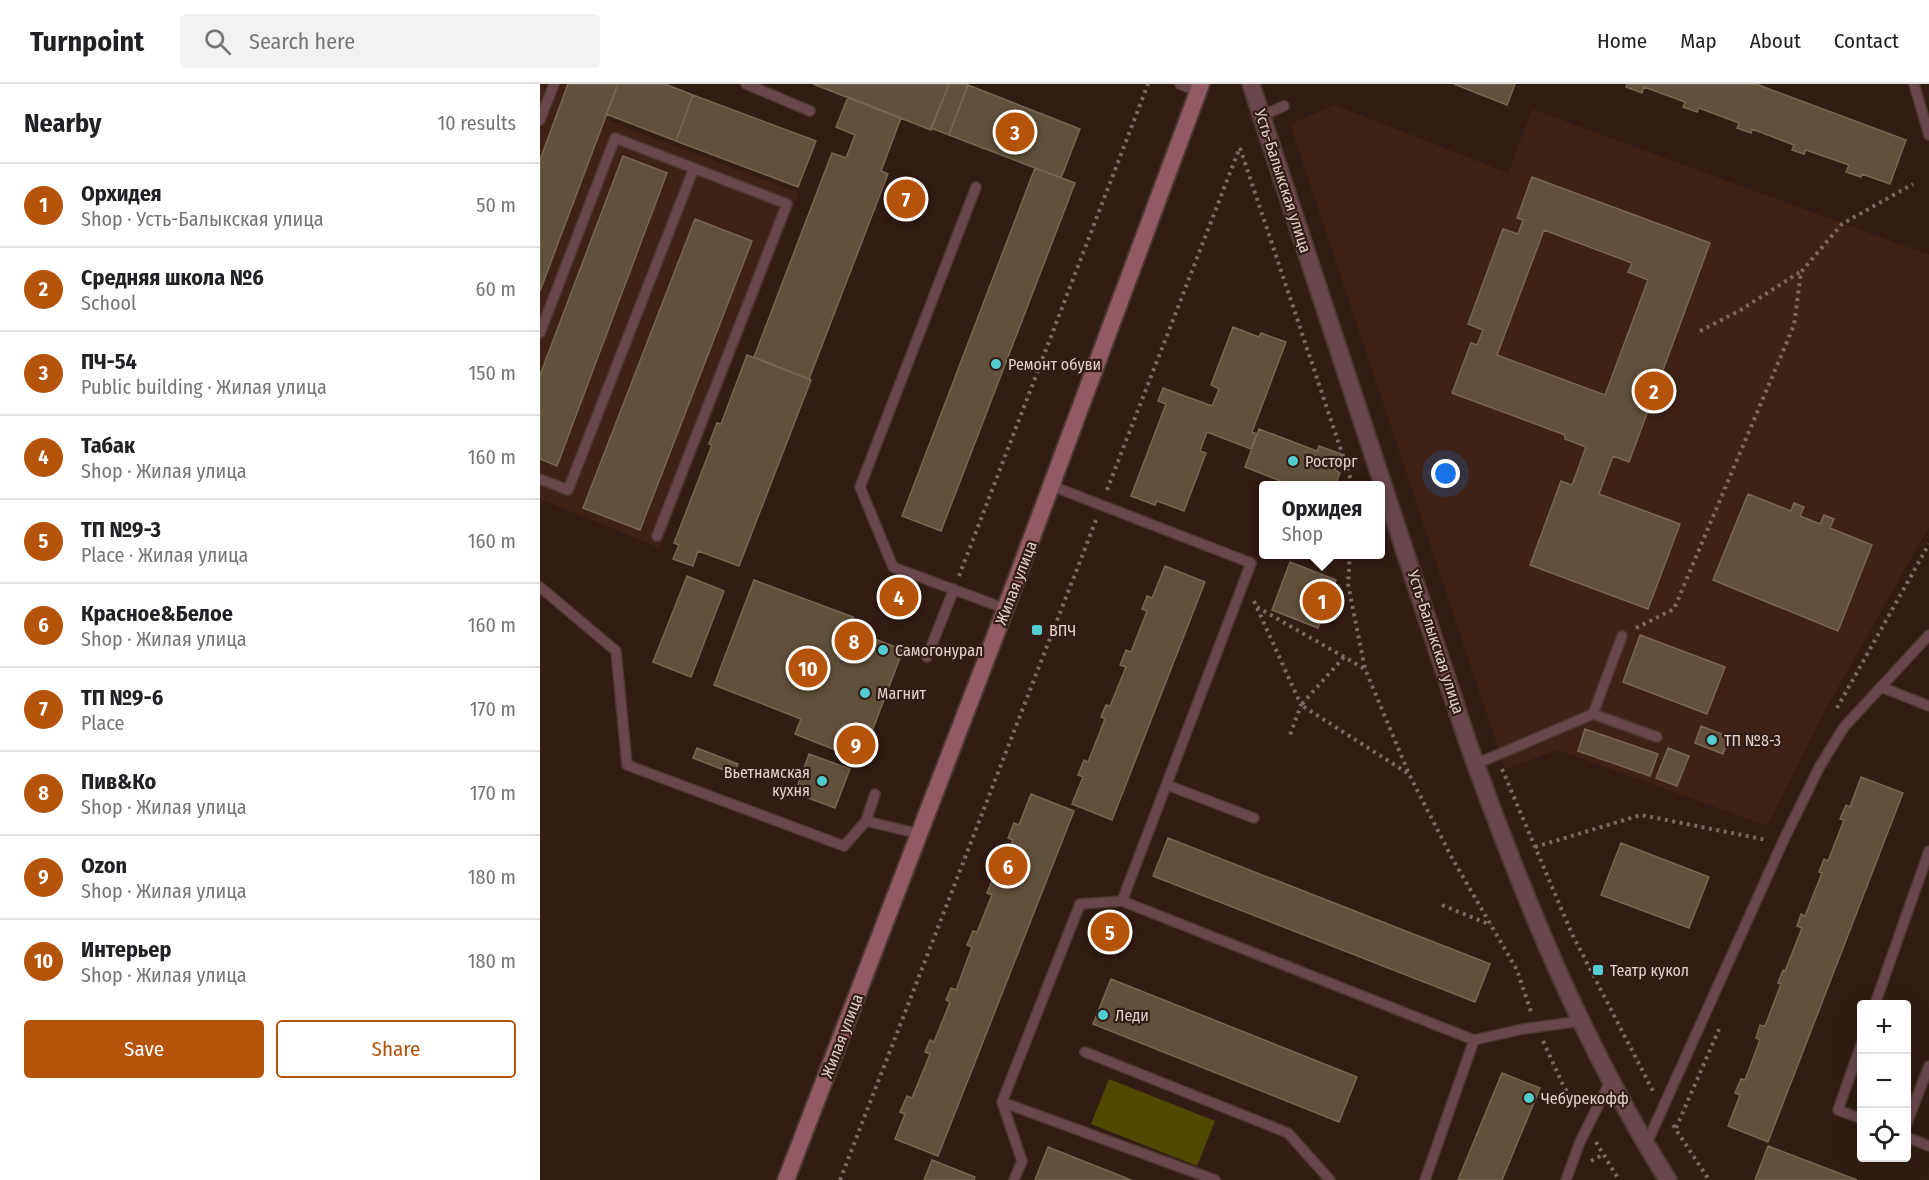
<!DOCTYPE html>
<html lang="en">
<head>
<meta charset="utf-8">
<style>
  :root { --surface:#fff; --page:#f2f2f2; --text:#202124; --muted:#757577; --line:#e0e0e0; --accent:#b45309 }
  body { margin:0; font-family:"Fira Sans Condensed",sans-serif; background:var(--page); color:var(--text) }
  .controls { position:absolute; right:18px; bottom:18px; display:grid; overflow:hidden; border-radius:6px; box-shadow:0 6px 24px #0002 }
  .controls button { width:54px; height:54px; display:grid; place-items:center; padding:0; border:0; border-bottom:2px solid var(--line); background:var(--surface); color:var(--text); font:30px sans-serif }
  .you { position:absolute; left:906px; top:390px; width:21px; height:21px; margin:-15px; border:4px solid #fff; border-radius:50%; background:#1a73e8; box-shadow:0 0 0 9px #1a73e833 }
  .badge { display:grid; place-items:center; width:39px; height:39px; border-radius:50%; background:var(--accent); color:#fff; font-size:20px; font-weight:700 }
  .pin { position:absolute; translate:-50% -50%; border:3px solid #fff; box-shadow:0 2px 6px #0006 }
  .popup { position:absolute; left:719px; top:397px; width:126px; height:78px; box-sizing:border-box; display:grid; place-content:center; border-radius:6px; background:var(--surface); filter:drop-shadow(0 2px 4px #0005); font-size:20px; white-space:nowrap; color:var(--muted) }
  .popup b { font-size:22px; color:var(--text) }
  .popup::after { content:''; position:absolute; left:50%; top:100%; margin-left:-12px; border:12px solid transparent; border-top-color:var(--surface) }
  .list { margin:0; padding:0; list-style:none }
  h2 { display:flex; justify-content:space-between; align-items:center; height:78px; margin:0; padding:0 24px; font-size:26px }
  h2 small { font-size:20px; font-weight:400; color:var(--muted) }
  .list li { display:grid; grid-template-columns:39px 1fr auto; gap:18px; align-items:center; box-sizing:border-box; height:84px; padding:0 24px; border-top:2px solid var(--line) }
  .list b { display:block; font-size:22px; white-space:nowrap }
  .list p { margin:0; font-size:20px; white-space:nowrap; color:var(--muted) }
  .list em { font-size:20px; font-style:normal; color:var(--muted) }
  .actions { display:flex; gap:12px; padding:18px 24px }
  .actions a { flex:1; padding:14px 0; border:2px solid var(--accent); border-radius:6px; text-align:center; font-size:21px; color:var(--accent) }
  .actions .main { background:var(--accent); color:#fff }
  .icon { flex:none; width:33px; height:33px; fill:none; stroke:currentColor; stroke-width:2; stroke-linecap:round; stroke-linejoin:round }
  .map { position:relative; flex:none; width:1389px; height:1096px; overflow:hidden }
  header { display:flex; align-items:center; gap:36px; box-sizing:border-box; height:84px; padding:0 30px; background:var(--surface); border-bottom:2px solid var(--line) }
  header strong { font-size:28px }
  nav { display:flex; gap:33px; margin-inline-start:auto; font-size:21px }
  .search { width:420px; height:54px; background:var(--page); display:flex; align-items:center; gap:15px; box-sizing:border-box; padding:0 21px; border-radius:6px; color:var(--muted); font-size:22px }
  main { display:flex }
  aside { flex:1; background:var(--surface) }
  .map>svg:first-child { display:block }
</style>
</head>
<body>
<header>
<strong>Turnpoint</strong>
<div class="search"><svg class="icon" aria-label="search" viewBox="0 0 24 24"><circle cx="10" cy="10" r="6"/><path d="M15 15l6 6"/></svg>Search here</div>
<nav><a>Home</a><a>Map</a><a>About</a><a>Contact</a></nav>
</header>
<main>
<aside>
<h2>Nearby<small>10 results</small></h2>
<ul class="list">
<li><span class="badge">1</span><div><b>Орхидея</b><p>Shop · Усть-Балыкская улица</p></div><em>50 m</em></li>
<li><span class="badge">2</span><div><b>Средняя школа №6</b><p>School</p></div><em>60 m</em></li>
<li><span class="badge">3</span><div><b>ПЧ-54</b><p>Public building · Жилая улица</p></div><em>150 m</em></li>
<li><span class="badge">4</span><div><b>Табак</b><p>Shop · Жилая улица</p></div><em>160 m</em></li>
<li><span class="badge">5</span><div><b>ТП №9-3</b><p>Place · Жилая улица</p></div><em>160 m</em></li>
<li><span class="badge">6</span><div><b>Красное&amp;Белое</b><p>Shop · Жилая улица</p></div><em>160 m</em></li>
<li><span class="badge">7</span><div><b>ТП №9-6</b><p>Place</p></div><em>170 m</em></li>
<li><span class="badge">8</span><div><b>Пив&amp;Ко</b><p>Shop · Жилая улица</p></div><em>170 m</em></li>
<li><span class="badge">9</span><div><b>Ozon</b><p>Shop · Жилая улица</p></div><em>180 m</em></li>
<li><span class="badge">10</span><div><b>Интерьер</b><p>Shop · Жилая улица</p></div><em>180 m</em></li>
</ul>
<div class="actions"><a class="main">Save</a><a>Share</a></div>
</aside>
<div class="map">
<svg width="1389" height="1096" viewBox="0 0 1389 1096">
  <rect width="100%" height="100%" fill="#321c13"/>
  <path fill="#3f2216" d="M0,0H83L69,37L259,109L120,464L0,415Z
    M795,21L968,89L992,25L1389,171V443L1284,628L1227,742L1018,666L965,685L750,40Z"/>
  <path fill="#4f4900" d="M569,995L675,1037L657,1082L551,1040Z"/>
  <path fill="#61503b" stroke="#786751" stroke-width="1.5" fill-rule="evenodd" d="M28,0H78L0,207V76Z
    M78,0H125L153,11L136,57L66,30Z
    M273,0H409L391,46Z
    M409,0H428L409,51L391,44Z
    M914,0H975L967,21Z
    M1087,0H1216L1366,56L1350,100L1322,90L1321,93L1306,88L1309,81L1266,66L1264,70L1252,66L1254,61L1212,45L1211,49L1197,44L1199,39L1159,24L1157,28L1143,23L1145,18L1104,3L1102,9L1086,3Z
    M428,1L540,45L521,94L409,51Z
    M153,11L276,57L258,103L136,57Z
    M308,13L361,34L341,87L348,90L269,295L214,273L292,69L306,74L315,51L296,43Z
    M83,72L127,89L17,382L0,375V291Z
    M495,84L535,99L401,447L362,432Z
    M992,93L1170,159L1089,378L1073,372L1059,410L1140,440L1108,525L990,481L1021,397L1032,401L1046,363L1025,355V351L912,309L931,259L937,261L943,246L928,240L963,145L978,150L983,136L977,134ZM1004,146L1092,179L1088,188L1108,196L1065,311L957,271Z
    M363,94L383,102L369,136L350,128Z
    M155,135L212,157L100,446L43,424Z
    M693,243L719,253L721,249L746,258L712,348L717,350L711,365L667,348L660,367L666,369L644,427L617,417L615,421L591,412L626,320L618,317L623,304L672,322L679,305L671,301Z
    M207,271L271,296L199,482L158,467L153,482L133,475L139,461L134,459L172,361L169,360L177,339L181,340Z
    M719,345L777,367L779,362L801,370L795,386L800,389L795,402H753L705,383Z
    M1208,410L1251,427L1254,419L1264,423L1260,432L1280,440L1284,431L1294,435L1290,444L1332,461L1298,547L1173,496Z
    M750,478L796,496L778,544L732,526Z
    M625,482L665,498L572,736L532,720L543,693L538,691L544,676L548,678L565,635L561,633L566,621L570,622L586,583L580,581L586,566L591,568L607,527L602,525L607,512L612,514Z
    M147,492L184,507L151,593L113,578Z
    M214,496L313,533L309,545L363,566L321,676L255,650L261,635L174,601Z
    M347,500L377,512L372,526L341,514Z
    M1100,551L1185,583L1167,630L1083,598Z
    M1161,642L1189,653L1183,670L1155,659Z
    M1045,645L1118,670L1110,692L1038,667Z
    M157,664L198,680L194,690L153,674Z
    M1128,664L1149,672L1137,702L1116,694Z
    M269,670L310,685L295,724L255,709Z
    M1321,693L1363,709L1228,1058L1188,1042L1200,1011L1195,1009L1201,995L1205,996L1220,956L1216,954L1220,941L1225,942L1241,900L1238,899L1243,886L1245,887L1262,844L1257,842L1261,830L1265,832L1282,789L1279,788L1284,775L1288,777L1304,736L1300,735L1306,721L1310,723Z
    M491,710L534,727L398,1072L355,1055L365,1030L360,1028L367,1012L372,1014L390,970L385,968L390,956L394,958L410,918L406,916L411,904L416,906L432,863L427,861L433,847L437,848L452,811L447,809L453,794L457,795L473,756L468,754L474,739L479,741Z
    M628,754L950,880L935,918L613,792Z
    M1081,759L1169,793L1149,844L1061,811Z
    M557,830L591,844L582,865L548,851Z
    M571,895L817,993L799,1038L553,940Z
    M962,989L1000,1004L962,1096H918Z
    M1228,1062L1317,1096H1215Z
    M508,1063L591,1096H495Z
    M392,1076L435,1093L434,1096H384Z"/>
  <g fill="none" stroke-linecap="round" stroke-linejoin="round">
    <defs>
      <path id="service" d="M206,0L270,27
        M640,0L659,8
        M1374,0L1389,51
        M721,32L744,22
        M0,36L14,0
        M436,103L320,403L353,483L466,525
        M0,249L75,54L247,120L117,452
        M0,395L28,406L154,84
        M512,402L711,479L582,817L934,956
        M0,503L76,567L87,681L304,762L326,737
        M387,573L414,505
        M1341,603L1389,622
        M1053,630L1082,552
        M936,680L1053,630L1117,653
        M627,701L714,734
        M335,710L326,737L380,750
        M1335,920L1389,767
        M1322,958L1298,1026L1322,1035
        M545,968L748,1049L790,1096
        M462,1018L675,1096
        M1366,1041L1389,982
        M1366,1053L1389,1062
        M1106,1061L1245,753L1280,682L1304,643L1389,551
        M474,1096L482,1077L462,1018L540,820L582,817
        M885,1096L934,956L983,945L1041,937
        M1026,1096L1040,1058L1071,996"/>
      <path id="minor" d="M711,0L929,662C983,812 1043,961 1128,1096"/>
      <path id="secondary" d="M246,1096L451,563L661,0"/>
    </defs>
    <use href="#service" stroke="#4e3931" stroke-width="12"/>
    <use href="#minor" stroke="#4e3931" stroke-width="20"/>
    <use href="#secondary" stroke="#4e3931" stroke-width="20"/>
    <path stroke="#7d6961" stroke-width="4" stroke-dasharray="3 4.5" stroke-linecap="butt" d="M700,64L813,402
      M1160,247L1199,227L1260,188
      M567,406L700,63
      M810,470L808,500L825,585L869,690L912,774L977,886L991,928
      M419,492L608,0
      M714,517L761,621L749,654
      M717,523L825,585
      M1096,544L1134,525L1254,241L1261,188L1302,140L1373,100
      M804,573L761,621L869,690
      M1297,624L1389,460
      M962,685L1032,850L1113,1007
      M995,763L1101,731L1227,756
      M902,821L951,841
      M1003,957L1023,1001L1037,1025
      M1133,1041L1169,1096
      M1136,1044L1180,943
      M1056,1058L1079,1096
      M1051,1077L1064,1070
      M300,1096L556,436"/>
    <use href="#service" stroke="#6a474c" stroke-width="9"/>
    <use href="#minor" stroke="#6a474c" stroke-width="16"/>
    <use href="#secondary" stroke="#925a63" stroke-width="16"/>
  </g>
  <g fill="#52ccd0" stroke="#321c13" stroke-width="2">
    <circle cx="456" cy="280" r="6"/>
    <circle cx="753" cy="377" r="6"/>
    <rect x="491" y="540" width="12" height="12" rx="3"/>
    <circle cx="343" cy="566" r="6"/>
    <circle cx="325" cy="609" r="6"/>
    <circle cx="1172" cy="656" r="6"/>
    <circle cx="282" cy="697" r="6"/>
    <rect x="1052" y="880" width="12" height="12" rx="3"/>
    <circle cx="563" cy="931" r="6"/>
    <circle cx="989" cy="1014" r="6"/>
  </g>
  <g text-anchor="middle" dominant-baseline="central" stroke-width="4.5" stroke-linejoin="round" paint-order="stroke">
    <g font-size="16" fill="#e2d2cc" stroke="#321c13">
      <text transform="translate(743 97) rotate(72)">Усть-Балыкская улица</text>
      <text transform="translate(476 499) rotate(-69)">Жилая улица</text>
      <text transform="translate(896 558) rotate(72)">Усть-Балыкская улица</text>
      <text transform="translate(302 952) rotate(-69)">Жилая улица</text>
    </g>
    <g font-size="16" fill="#e2d2cc" stroke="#321c13" text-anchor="start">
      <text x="468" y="280">Ремонт обуви</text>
      <text x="765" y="377">Росторг</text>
      <text x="509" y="546">ВПЧ</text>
      <text x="355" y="566">Самогонурал</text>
      <text x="337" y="609">Магнит</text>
      <text x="1184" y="656">ТП №8-3</text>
      <text x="270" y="688" text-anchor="end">Вьетнамская<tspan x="270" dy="18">кухня</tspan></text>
      <text x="1070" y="886">Театр кукол</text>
      <text x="575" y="931">Леди</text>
      <text x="1001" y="1014">Чебурекофф</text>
    </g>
  </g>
</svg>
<div class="controls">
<button>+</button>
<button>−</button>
<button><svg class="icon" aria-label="locate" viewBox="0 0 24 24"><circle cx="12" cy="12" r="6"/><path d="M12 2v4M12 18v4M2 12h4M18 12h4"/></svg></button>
</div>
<div class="you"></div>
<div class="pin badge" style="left:782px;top:517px">1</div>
<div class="popup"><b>Орхидея</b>Shop</div>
<div class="pin badge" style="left:1114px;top:307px">2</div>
<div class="pin badge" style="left:475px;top:48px">3</div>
<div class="pin badge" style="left:359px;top:513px">4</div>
<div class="pin badge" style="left:570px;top:848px">5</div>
<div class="pin badge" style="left:468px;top:782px">6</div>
<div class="pin badge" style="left:366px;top:115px">7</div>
<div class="pin badge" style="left:314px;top:557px">8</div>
<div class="pin badge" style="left:316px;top:661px">9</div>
<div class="pin badge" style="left:268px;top:584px">10</div>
</div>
</main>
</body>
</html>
